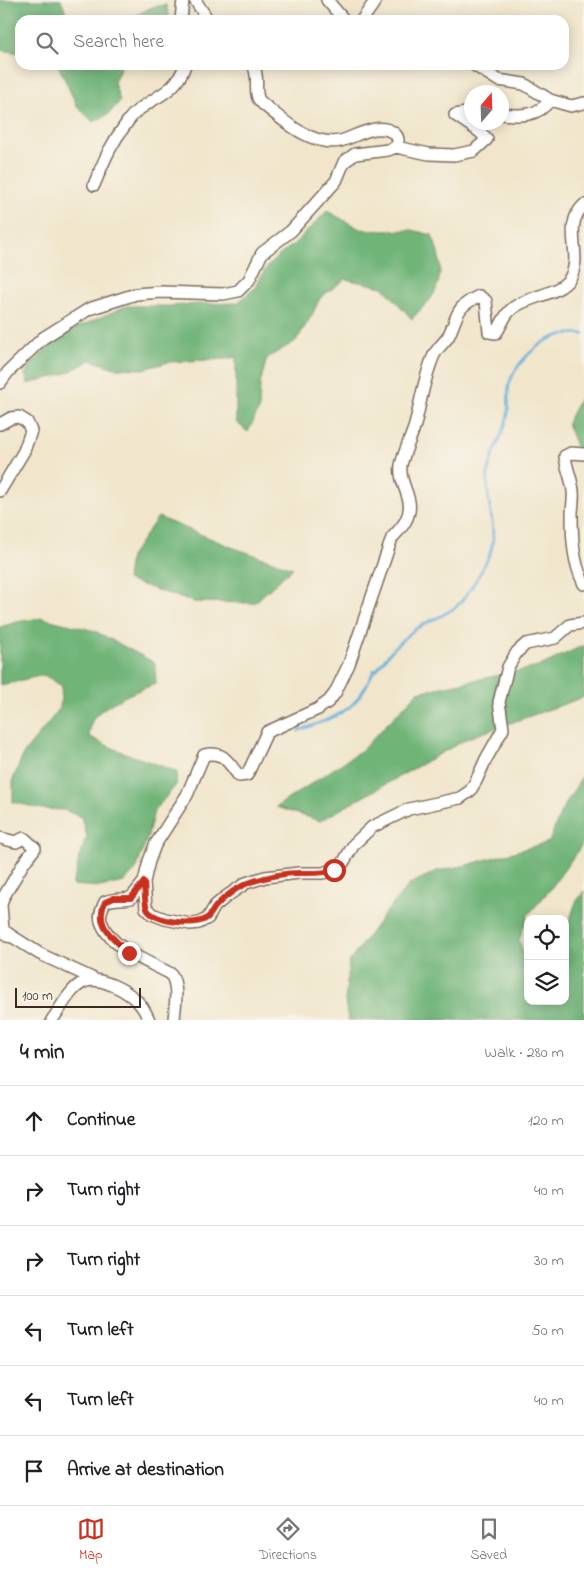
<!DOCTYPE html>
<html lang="en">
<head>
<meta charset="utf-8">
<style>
  :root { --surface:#fff; --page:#f6f6f6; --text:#202124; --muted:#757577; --line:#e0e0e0; --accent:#c8321e }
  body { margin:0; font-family:"Indie Flower",sans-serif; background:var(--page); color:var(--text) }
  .controls { position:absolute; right:15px; bottom:15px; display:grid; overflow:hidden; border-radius:10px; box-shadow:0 2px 12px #0003 }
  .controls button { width:45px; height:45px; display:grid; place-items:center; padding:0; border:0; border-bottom:1px solid var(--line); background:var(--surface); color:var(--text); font:25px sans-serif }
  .compass { position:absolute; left:464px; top:85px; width:45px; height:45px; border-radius:50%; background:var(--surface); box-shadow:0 2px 12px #0003; rotate:19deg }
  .scale { position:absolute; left:15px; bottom:12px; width:126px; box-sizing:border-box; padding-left:5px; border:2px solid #3b2a1e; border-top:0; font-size:14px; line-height:18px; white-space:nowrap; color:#3b2a1e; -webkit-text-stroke:4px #f7f3e8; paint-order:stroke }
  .stop { position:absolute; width:15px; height:15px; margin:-11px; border:4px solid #c8321e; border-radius:50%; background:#fff }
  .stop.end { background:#c8321e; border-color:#fff; box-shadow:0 1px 5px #0008 }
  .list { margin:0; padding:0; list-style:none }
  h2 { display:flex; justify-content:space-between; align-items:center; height:65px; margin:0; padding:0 20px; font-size:21px }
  h2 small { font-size:16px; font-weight:400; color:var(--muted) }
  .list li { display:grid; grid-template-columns:32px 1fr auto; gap:15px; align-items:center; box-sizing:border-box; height:70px; padding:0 20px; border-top:1px solid var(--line) }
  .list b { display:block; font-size:19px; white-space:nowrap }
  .list em { font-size:16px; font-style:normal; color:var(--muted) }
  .icon { flex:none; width:28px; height:28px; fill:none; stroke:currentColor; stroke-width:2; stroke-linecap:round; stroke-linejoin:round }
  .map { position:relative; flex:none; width:584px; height:1020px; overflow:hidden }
  .search { position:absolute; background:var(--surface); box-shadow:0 2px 12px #0003; left:15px; right:15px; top:15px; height:55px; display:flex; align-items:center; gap:12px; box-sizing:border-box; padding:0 18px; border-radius:15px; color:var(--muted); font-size:19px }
  .sheet { height:485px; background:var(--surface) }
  nav { display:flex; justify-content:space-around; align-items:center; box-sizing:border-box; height:70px; border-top:1px solid var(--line); background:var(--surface); font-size:14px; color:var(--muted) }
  nav a { display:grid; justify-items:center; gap:2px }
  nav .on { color:var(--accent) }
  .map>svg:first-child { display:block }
</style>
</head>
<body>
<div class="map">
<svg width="584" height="1020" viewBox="0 0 584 1020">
  <rect width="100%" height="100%" fill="#f7f3e8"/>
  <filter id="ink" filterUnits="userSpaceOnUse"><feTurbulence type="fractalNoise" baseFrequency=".02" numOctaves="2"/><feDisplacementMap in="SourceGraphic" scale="10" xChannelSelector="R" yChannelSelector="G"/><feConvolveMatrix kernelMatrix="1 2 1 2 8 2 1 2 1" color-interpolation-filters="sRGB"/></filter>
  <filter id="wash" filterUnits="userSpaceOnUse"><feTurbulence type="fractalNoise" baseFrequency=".0096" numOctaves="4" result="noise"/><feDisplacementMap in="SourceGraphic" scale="20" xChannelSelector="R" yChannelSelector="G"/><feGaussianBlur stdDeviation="1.12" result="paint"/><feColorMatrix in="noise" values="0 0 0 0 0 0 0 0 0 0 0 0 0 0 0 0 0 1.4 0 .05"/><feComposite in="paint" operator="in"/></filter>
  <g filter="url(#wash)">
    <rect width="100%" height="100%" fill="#f1e6cc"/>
    <path fill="#70b478" stroke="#566f4b" d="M0,0H61L69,20H20V53L0,50Z
      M166,5L170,20H127L152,7Z
      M58,65H122L114,82L120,101L109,114L93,122L77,106Z
      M327,211L360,229L381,231L412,230L432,235C440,256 444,271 435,292C431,301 418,311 412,319L383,287L345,279L320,298L312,315L296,341L267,358L260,384L259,409L248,432L236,422V357L226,359L169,362L143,369L114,368L91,360L67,373L28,384L25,374L30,366L54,341L81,326L126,306H169L200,304L237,303L255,288L264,271L276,258L295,243Z
      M581,396L584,399V467L567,423Z
      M158,517L234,548L293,568L254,603L193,602L127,580L130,557Z
      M42,618L95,631L155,663L156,684C140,689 100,705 92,721C90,725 90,732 89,736C117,753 148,760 177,772L176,785L154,811L148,835L136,870L124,882L100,887L72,885L77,869L79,857L87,836L81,817L64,810L42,809L13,802V779L24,753L60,708L62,686L44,675L0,685V627L17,622Z
      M584,645V697L468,738L320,821L276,807L362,750L418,692L538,667Z
      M584,773V842L549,891L528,915L519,940L526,962H528V1001H565V933L576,902L584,891V1020H348L345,1001L349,962L382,917L410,884L437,871L467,865L549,842L561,812Z"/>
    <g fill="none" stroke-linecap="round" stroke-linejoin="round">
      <path stroke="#62afdb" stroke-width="2.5" d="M298,731C339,715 355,714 374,670L376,671C386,656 399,641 414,630C427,621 445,616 457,606C469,594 480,574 488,558C501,534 484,500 488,473C491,454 502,437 507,419C510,408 507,396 509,385C514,365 538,341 558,336C566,333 575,333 584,334"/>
    </g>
  </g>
  <g filter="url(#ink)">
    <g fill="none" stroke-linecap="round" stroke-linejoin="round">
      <defs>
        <path id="minor" d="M195,0L208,20
          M327,0L344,20
          M181,20L183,0
          M362,20L376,0
          M253,65C260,78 254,87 258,98C260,103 265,105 269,109C285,122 303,137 324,141C329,142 335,142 340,141C356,137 377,121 394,133C399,137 399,142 396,147
          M474,65L498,80L524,84L550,100L571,106L584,103
          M502,114C520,116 538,117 550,100
          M94,185C104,161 110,145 126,124C129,120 132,115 136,112C156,95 176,93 185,65
          M584,205C561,227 584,254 570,278C559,295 528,296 513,308C504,314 502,325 496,333L489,332L486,301L479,296C454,308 459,315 448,337C444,343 437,348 434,355C424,377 421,401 415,425C411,438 404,452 401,465C398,486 417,499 406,520C403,527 396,533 392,538L349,664L335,693L329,701L318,709L267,732L247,775L239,776C228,762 223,750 204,755L187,795L155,845L149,861L144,882L146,908L152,914L165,919L190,924L199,923L208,918L215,906L227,896L246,883L265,877L299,873H323L334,869L343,863L354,844L372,827L409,809L460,798L470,791L476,781L486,759L503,729L499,702L508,667L517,652L526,644L555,638L570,625L584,623
          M0,383L8,372L43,338L89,309L136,294L161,292L223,294L238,291L249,280L262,253L291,231L336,181L344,162L355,154L388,150L396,147L429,154L454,155L474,151L487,139L480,132L455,115L472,112
          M0,424L11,418L19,417L27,422L31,431L24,451L0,491
          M584,454L571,453L565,456C566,468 572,479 573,491C574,498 572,507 572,514C572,539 573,562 584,584
          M0,838L16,842L24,838L35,848L23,864L3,898L1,905L3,930L13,937
          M144,882L131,898C121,900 114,898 105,902C102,908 99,915 101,921C109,948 149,962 171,974C179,988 175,1005 174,1020
          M7,936L13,937L40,954L94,979
          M52,1020C61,1008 70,988 84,982C99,975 127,991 137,1001C143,1006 146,1013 149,1020"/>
      </defs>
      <use href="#minor" stroke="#7b6c5b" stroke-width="14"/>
      <use href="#minor" stroke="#fff" stroke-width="11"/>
    </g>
  </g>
  <g fill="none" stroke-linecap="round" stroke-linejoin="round" filter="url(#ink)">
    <path stroke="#c8321e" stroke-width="6" d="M129,953C113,938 94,926 105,902L114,898H131L144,882C145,889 144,902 147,909C153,922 196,927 207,918C211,915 213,909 216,906C225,896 239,886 251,882C266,877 283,873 300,873C312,873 322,874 334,870"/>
  </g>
</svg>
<div class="controls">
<button><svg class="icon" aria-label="locate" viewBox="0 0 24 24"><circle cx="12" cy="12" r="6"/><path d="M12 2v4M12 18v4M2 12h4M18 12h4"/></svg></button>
<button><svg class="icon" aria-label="layers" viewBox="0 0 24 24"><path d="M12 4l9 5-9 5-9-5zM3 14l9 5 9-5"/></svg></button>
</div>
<svg class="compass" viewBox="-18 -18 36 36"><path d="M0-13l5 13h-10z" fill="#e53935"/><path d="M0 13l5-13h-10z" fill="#757577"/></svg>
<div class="scale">100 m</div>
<div class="stop" style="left:334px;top:870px"></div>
<div class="stop end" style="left:129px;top:953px"></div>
<div class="search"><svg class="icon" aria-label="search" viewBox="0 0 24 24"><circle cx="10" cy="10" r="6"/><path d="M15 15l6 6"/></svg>Search here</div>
</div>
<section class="sheet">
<h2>4 min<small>Walk · 280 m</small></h2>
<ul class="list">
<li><svg class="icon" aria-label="ahead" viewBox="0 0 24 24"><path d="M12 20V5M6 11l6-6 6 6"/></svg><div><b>Continue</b></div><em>120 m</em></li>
<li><svg class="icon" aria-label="right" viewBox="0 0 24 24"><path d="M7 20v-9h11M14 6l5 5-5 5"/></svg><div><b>Turn right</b></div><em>40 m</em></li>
<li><svg class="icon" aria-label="right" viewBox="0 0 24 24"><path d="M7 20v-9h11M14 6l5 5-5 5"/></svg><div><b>Turn right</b></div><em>30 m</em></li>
<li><svg class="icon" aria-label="left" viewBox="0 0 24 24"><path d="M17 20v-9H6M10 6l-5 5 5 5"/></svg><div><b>Turn left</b></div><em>50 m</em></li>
<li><svg class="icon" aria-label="left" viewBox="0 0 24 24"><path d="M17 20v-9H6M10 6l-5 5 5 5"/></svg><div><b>Turn left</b></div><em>40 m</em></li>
<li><svg class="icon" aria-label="arrive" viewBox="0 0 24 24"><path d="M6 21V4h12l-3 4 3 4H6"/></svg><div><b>Arrive at destination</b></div></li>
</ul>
</section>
<nav>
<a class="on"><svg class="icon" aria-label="map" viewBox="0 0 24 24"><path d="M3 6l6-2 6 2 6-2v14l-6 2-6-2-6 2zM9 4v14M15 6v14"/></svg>Map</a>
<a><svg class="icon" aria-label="directions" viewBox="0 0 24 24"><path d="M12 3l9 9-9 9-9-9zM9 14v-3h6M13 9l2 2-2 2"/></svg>Directions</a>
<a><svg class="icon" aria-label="saved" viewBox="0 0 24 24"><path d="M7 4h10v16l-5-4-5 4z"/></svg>Saved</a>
</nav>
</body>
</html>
